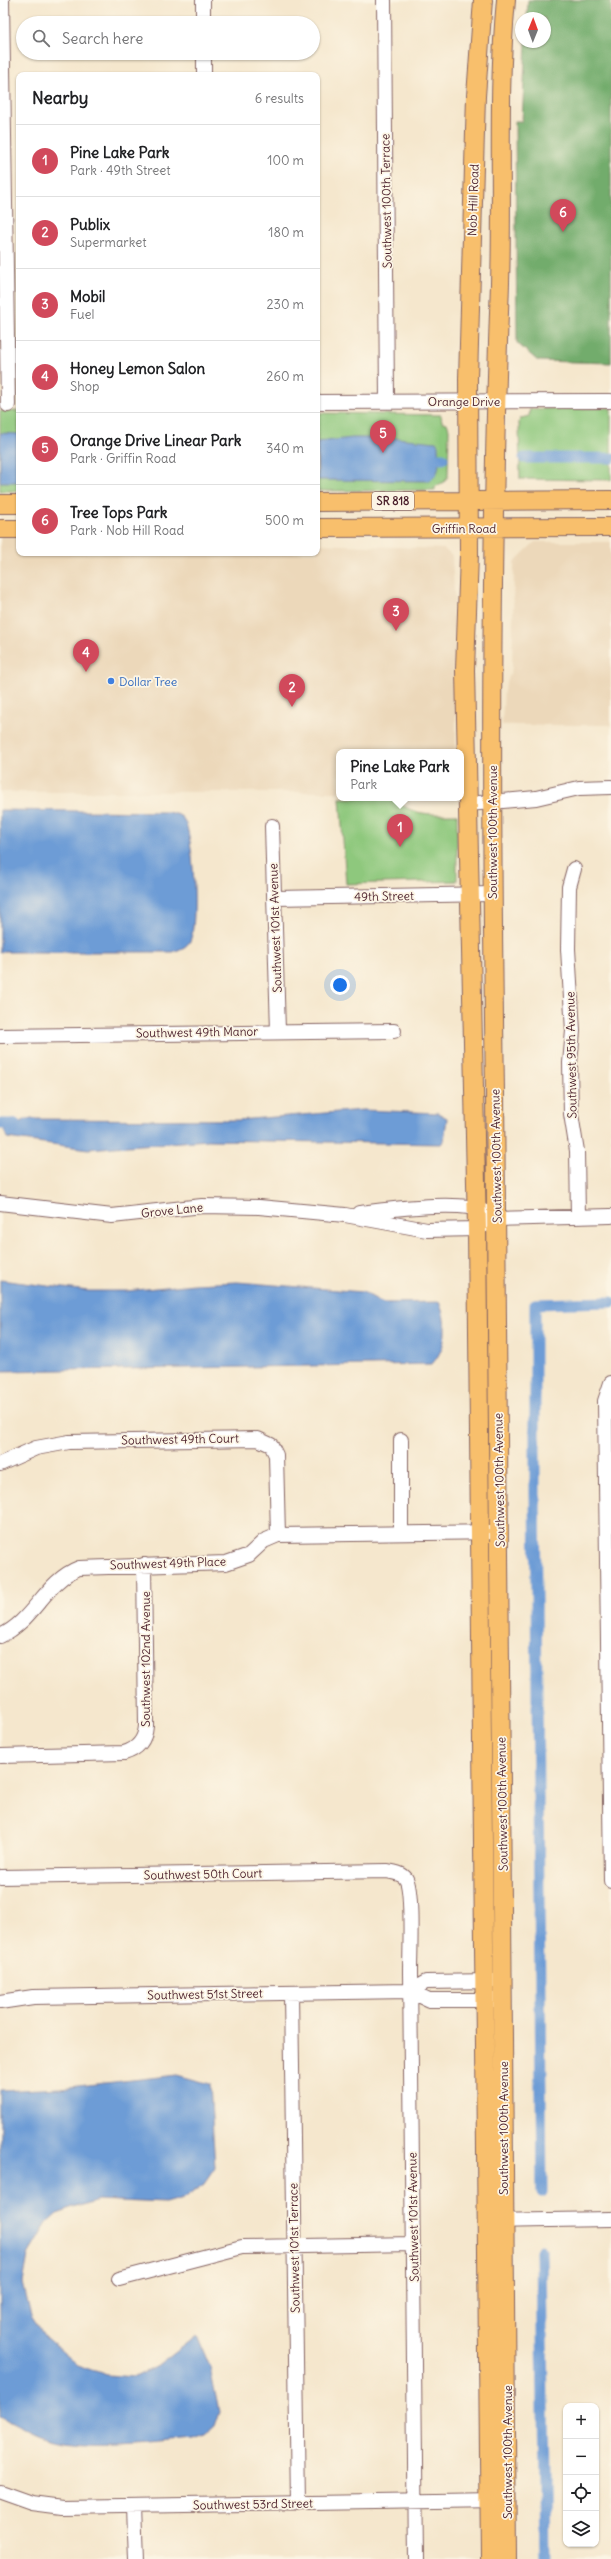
<!DOCTYPE html>
<html lang="en">
<head>
<meta charset="utf-8">
<style>
  :root { --surface:#fff; --page:#f6f6f6; --text:#202124; --muted:#757577; --line:#e0e0e0; --accent:#d1495b }
  body { margin:0; font-family:Delius,sans-serif; background:var(--page); color:var(--text) }
  .controls { position:absolute; right:12px; bottom:12px; display:grid; overflow:hidden; border-radius:8px; box-shadow:0 1px 3px #0004 }
  .controls button { width:36px; height:36px; display:grid; place-items:center; padding:0; border:0; border-bottom:1px solid var(--line); background:var(--surface); color:var(--text); font:20px sans-serif }
  .compass { position:absolute; left:515px; top:12px; width:36px; height:36px; border-radius:50%; background:var(--surface); box-shadow:0 1px 3px #0004; rotate:1deg }
  .you { position:absolute; left:340px; top:985px; width:14px; height:14px; margin:-10px; border:3px solid #fff; border-radius:50%; background:#1a73e8; box-shadow:0 0 0 6px #1a73e833 }
  .badge { display:grid; place-items:center; width:26px; height:26px; border-radius:50%; background:var(--accent); color:#fff; font-size:13px; font-weight:700 }
  .pin { position:absolute; translate:-50% -33px; filter:drop-shadow(0 1px 2px #0008) }
  .pin::after { content:''; position:absolute; top:21px; width:14px; height:12px; background:inherit; clip-path:polygon(0 0,100% 0,50% 100%) }
  .popup { position:absolute; left:336px; top:749px; width:128px; height:52px; box-sizing:border-box; display:grid; place-content:center; border-radius:8px; background:var(--surface); filter:drop-shadow(0 1px 3px #0005); font-size:13px; white-space:nowrap; color:var(--muted) }
  .popup b { font-size:15px; color:var(--text) }
  .popup::after { content:''; position:absolute; left:50%; top:100%; margin-left:-8px; border:8px solid transparent; border-top-color:var(--surface) }
  .list { margin:0; padding:0; list-style:none }
  h2 { display:flex; justify-content:space-between; align-items:center; height:52px; margin:0; padding:0 16px; font-size:17px }
  h2 small { font-size:13px; font-weight:400; color:var(--muted) }
  .list li { display:grid; grid-template-columns:26px 1fr auto; gap:12px; align-items:center; box-sizing:border-box; height:72px; padding:0 16px; border-top:1px solid var(--line) }
  .list b { display:block; font-size:15px; white-space:nowrap }
  .list p { margin:0; font-size:13px; white-space:nowrap; color:var(--muted) }
  .list em { font-size:13px; font-style:normal; color:var(--muted) }
  .icon { flex:none; width:22px; height:22px; fill:none; stroke:currentColor; stroke-width:2; stroke-linecap:round; stroke-linejoin:round }
  .map { position:relative; flex:none; width:611px; height:2559px; overflow:hidden }
  .search { position:absolute; background:var(--surface); box-shadow:0 1px 3px #0004; left:16px; top:16px; width:304px; height:44px; display:flex; align-items:center; gap:10px; box-sizing:border-box; padding:0 14px; border-radius:22px; color:var(--muted); font-size:15px }
  .panel { position:absolute; background:var(--surface); box-shadow:0 1px 3px #0004; left:16px; top:72px; width:304px; height:484px; border-radius:8px }
  .map>svg:first-child { display:block }
</style>
</head>
<body>
<div class="map">
<svg width="611" height="2559" viewBox="0 0 611 2559">
  <rect width="100%" height="100%" fill="#fcf5e5"/>
  <filter id="ink" filterUnits="userSpaceOnUse"><feTurbulence type="fractalNoise" baseFrequency=".025" numOctaves="2"/><feDisplacementMap in="SourceGraphic" scale="8" xChannelSelector="R" yChannelSelector="G"/><feConvolveMatrix kernelMatrix="1 2 1 2 8 2 1 2 1" color-interpolation-filters="sRGB"/></filter>
  <filter id="wash" filterUnits="userSpaceOnUse"><feTurbulence type="fractalNoise" baseFrequency=".012" numOctaves="4" result="noise"/><feDisplacementMap in="SourceGraphic" scale="16" xChannelSelector="R" yChannelSelector="G"/><feGaussianBlur stdDeviation="0.9" result="paint"/><feColorMatrix in="noise" values="0 0 0 0 0 0 0 0 0 0 0 0 0 0 0 0 0 1.4 0 .05"/><feComposite in="paint" operator="in"/></filter>
  <g filter="url(#wash)">
    <rect width="100%" height="100%" fill="#f5e7cd"/>
    <path fill="#ecd8ba" d="M0,533L19,534V553H317V544L444,549L452,556L455,607L456,752H339V792H0Z
      M535,542H611V725H502L504,690L512,668L514,562Z"/>
    <path fill="#8ec87d" stroke="#6c7454" d="M611,408V480L520,479L519,422L521,418L529,416L530,409Z
      M0,411H19V491H0Z
      M317,413L441,415L442,422L447,423L449,429L448,476L445,481L435,487V490L317,491Z
      M340,798H395C411,817 433,814 457,814V881L346,884Z"/>
    <path fill="#72ac6c" stroke="#5e664c" d="M528,0H611V363L538,361L517,343L515,121H522L526,42H545V18H527Z"/>
    <path fill="#6d9cd6" stroke="#5c5e80" d="M0,433L19,434V482H0Z
      M352,438H396L436,442L438,445C438,459 443,473 429,481L318,480L317,442Z
      M0,810L168,812C174,814 181,814 184,820C194,835 198,925 190,941C186,948 180,949 173,952H0Z
      M363,1110L438,1113L447,1118L444,1141L441,1144L208,1140L88,1149L7,1138L4,1130L26,1119L238,1120Z
      M0,1280L88,1291H127L194,1284L237,1282L363,1292L383,1303L439,1302C448,1324 448,1346 432,1364L0,1371Z
      M177,2075L210,2084L215,2168L204,2184L186,2197L165,2203L97,2200L57,2214L47,2223L28,2255L23,2283L31,2316L45,2337L78,2365L107,2375L135,2377L159,2365L197,2336L210,2367L219,2412L214,2427L205,2435L194,2439C150,2442 106,2449 62,2443C41,2440 19,2426 0,2417V2091L60,2088Z"/>
    <g fill="none" stroke-linecap="round" stroke-linejoin="round">
      <path stroke="#6d9cd6" stroke-width="11" d="M424,458H443
        M524,458H611
        M0,1124H15
        M542,2192L535,1491V1304L611,1302
        M541,2251L545,2559"/>
    </g>
  </g>
  <g filter="url(#ink)">
    <g fill="none" stroke-linecap="round" stroke-linejoin="round">
      <defs>
        <path id="minor" d="M2,0L8,405
          M203,0V23
          M384,0L387,402
          M204,53V75
          M317,402L611,401
          M468,804L536,798L579,788L611,787
          M272,826L278,1031
          M574,869L569,887L568,949L573,1031L570,1063L571,1114L577,1151L578,1217
          M276,898L492,894
          M0,1036L394,1031
          M0,1203L112,1216L202,1206L259,1207L345,1215L427,1230L477,1229L496,1219L611,1216
          M359,1213C387,1210 463,1199 485,1212
          M611,1383L605,1401L611,1881
          M0,1464L36,1448L69,1442L258,1439L271,1445L276,1455L278,1535
          M401,1533V1440
          M0,1636C34,1621 45,1581 79,1568L226,1563L249,1555L264,1541L278,1535L500,1532
          M0,1756L124,1753C138,1749 145,1740 146,1726L144,1565
          M0,1877L387,1871C393,1872 402,1873 406,1879C413,1891 410,1954 410,1972L416,2559
          M410,1991L426,1982L493,1981
          M291,1993L298,2504
          M0,2002L33,1997L410,1991L429,2000H495
          M495,2221L611,2219
          M119,2279L242,2247L413,2244
          M0,2492L31,2503L62,2507L499,2500
          M134,2507L136,2559"/>
        <path id="major" d="M483,0L476,96L468,379L469,554L465,670L477,1229L490,2559
          M506,0C497,94 503,188 500,283C490,553 491,823 495,1093C501,1582 502,2070 507,2559
          M317,502L611,500
          M0,504H19
          M317,528L611,527
          M0,529H19"/>
      </defs>
      <use href="#minor" stroke="#866564" stroke-width="16"/>
      <use href="#major" stroke="#866564" stroke-width="20"/>
      <use href="#minor" stroke="#fff" stroke-width="14"/>
      <use href="#major" stroke="#f8bf6c" stroke-width="18"/>
    </g>
  </g>
  <circle fill="#3f7fe0" stroke="#fcf5e5" stroke-width="1.5" cx="111" cy="681" r="4"/>
  <g text-anchor="middle" dominant-baseline="central" stroke-width="3.5" stroke-linejoin="round" paint-order="stroke">
    <rect fill="#fcf5e5" stroke="#7f5f63" stroke-width="1" x="372" y="492" width="42" height="18" rx="3"/>
    <g font-size="11" font-weight="bold" fill="#4a1f2b">
      <text x="393" y="501">SR 818</text>
    </g>
    <g font-size="12" fill="#4a1f2b" stroke="#fcf5e5">
      <text transform="translate(473 200) rotate(-88)">Nob Hill Road</text>
      <text transform="translate(386 201) rotate(-91)">Southwest 100th Terrace</text>
      <text x="464" y="401">Orange Drive</text>
      <text x="464" y="528">Griffin Road</text>
      <text transform="translate(492 832) rotate(-90)">Southwest 100th Avenue</text>
      <text transform="translate(384 896) rotate(-1)">49th Street</text>
      <text transform="translate(275 928) rotate(-92)">Southwest 101st Avenue</text>
      <text transform="translate(197 1032) rotate(-1)">Southwest 49th Manor</text>
      <text transform="translate(571 1055) rotate(-91)">Southwest 95th Avenue</text>
      <text transform="translate(496 1156) rotate(-91)">Southwest 100th Avenue</text>
      <text transform="translate(172 1210) rotate(-6)">Grove Lane</text>
      <text transform="translate(180 1439) rotate(-1)">Southwest 49th Court</text>
      <text transform="translate(499 1480) rotate(-91)">Southwest 100th Avenue</text>
      <text transform="translate(168 1563) rotate(-2)">Southwest 49th Place</text>
      <text transform="translate(145 1659) rotate(-90)">Southwest 102nd Avenue</text>
      <text transform="translate(502 1804) rotate(-91)">Southwest 100th Avenue</text>
      <text transform="translate(203 1874) rotate(-1)">Southwest 50th Court</text>
      <text transform="translate(205 1994) rotate(-1)">Southwest 51st Street</text>
      <text transform="translate(503 2128) rotate(-90)">Southwest 100th Avenue</text>
      <text transform="translate(413 2217) rotate(-91)">Southwest 101st Avenue</text>
      <text transform="translate(294 2248) rotate(-91)">Southwest 101st Terrace</text>
      <text transform="translate(507 2452) rotate(-90)">Southwest 100th Avenue</text>
      <text transform="translate(253 2504) rotate(-1)">Southwest 53rd Street</text>
    </g>
    <g font-size="12" fill="#366cbe" stroke="#fcf5e5" text-anchor="start">
      <text x="119" y="681">Dollar Tree</text>
    </g>
  </g>
</svg>
<div class="controls">
<button>+</button>
<button>−</button>
<button><svg class="icon" aria-label="locate" viewBox="0 0 24 24"><circle cx="12" cy="12" r="6"/><path d="M12 2v4M12 18v4M2 12h4M18 12h4"/></svg></button>
<button><svg class="icon" aria-label="layers" viewBox="0 0 24 24"><path d="M12 4l9 5-9 5-9-5zM3 14l9 5 9-5"/></svg></button>
</div>
<svg class="compass" viewBox="-18 -18 36 36"><path d="M0-13l5 13h-10z" fill="#e53935"/><path d="M0 13l5-13h-10z" fill="#757577"/></svg>
<div class="you"></div>
<div class="pin badge" style="left:400px;top:847px">1</div>
<div class="popup"><b>Pine Lake Park</b>Park</div>
<div class="pin badge" style="left:292px;top:707px">2</div>
<div class="pin badge" style="left:396px;top:631px">3</div>
<div class="pin badge" style="left:86px;top:672px">4</div>
<div class="pin badge" style="left:383px;top:453px">5</div>
<div class="pin badge" style="left:563px;top:232px">6</div>
<div class="search"><svg class="icon" aria-label="search" viewBox="0 0 24 24"><circle cx="10" cy="10" r="6"/><path d="M15 15l6 6"/></svg>Search here</div>
<section class="panel">
<h2>Nearby<small>6 results</small></h2>
<ul class="list">
<li><span class="badge">1</span><div><b>Pine Lake Park</b><p>Park · 49th Street</p></div><em>100 m</em></li>
<li><span class="badge">2</span><div><b>Publix</b><p>Supermarket</p></div><em>180 m</em></li>
<li><span class="badge">3</span><div><b>Mobil</b><p>Fuel</p></div><em>230 m</em></li>
<li><span class="badge">4</span><div><b>Honey Lemon Salon</b><p>Shop</p></div><em>260 m</em></li>
<li><span class="badge">5</span><div><b>Orange Drive Linear Park</b><p>Park · Griffin Road</p></div><em>340 m</em></li>
<li><span class="badge">6</span><div><b>Tree Tops Park</b><p>Park · Nob Hill Road</p></div><em>500 m</em></li>
</ul>
</section>
</div>
</body>
</html>
